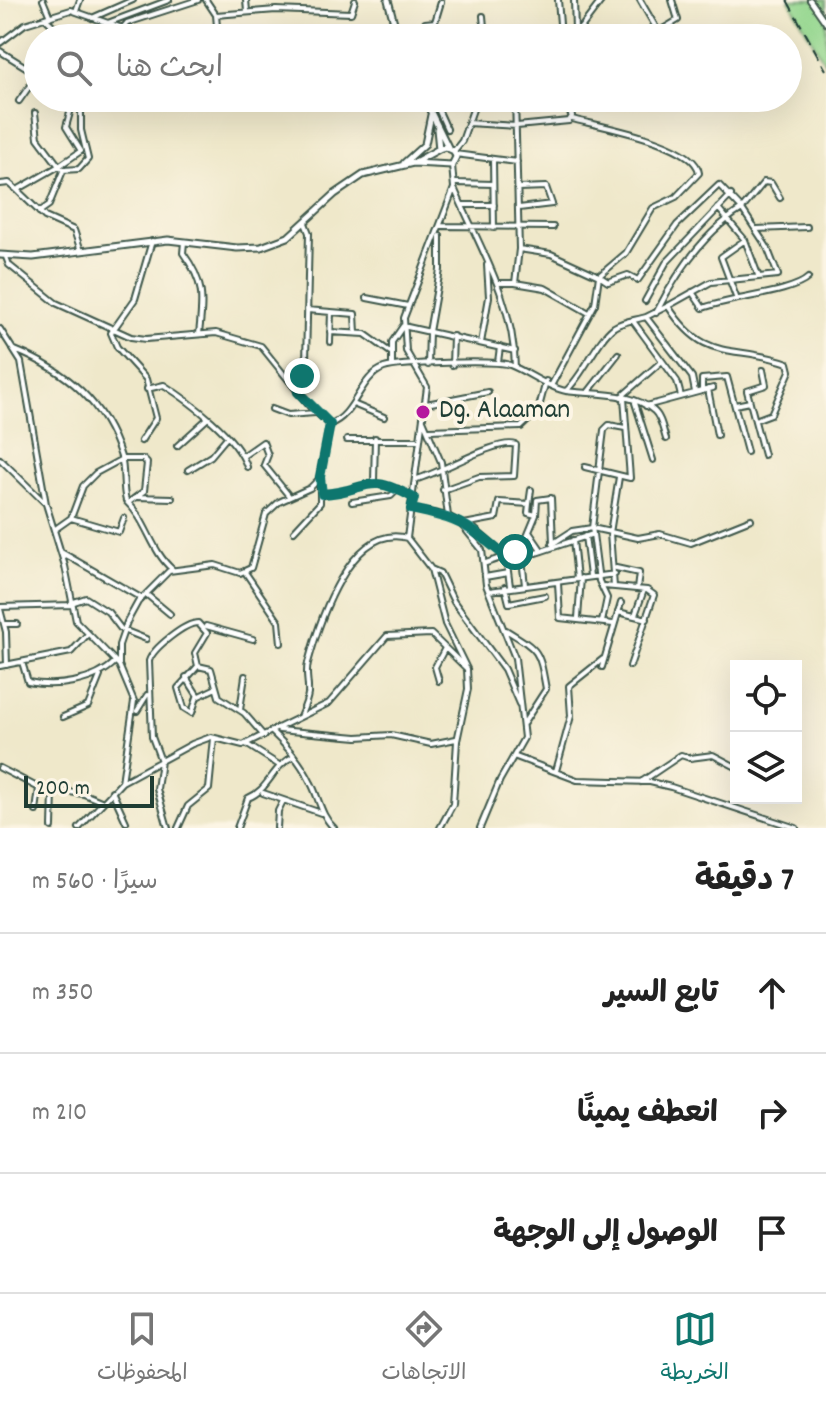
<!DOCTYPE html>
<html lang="ar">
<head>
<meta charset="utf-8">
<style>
  :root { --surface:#fff; --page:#f2f2f2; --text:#222; --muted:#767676; --line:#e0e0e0; --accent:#0f766e }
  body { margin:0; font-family:Dekko,"Playpen Sans Arabic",sans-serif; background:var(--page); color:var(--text); direction:rtl }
  .controls { position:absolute; right:24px; bottom:24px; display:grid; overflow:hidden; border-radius:0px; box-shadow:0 8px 32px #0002 }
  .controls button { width:72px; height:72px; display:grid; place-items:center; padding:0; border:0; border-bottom:2px solid var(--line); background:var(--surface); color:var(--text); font:40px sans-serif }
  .scale { position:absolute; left:24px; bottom:20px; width:130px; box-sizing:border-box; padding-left:8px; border:4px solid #1f3d34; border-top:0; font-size:22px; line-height:28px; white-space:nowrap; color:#1f3d34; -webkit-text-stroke:6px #fcf5e5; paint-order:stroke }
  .stop { position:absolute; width:24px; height:24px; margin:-18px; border:6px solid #0f766e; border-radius:50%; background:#fff }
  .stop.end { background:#0f766e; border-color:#fff; box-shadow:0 2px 8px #0008 }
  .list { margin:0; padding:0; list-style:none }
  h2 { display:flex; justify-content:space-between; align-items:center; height:104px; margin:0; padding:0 32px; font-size:34px }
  h2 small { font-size:26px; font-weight:400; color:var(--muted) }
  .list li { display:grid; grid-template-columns:52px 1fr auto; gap:24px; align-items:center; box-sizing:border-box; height:120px; padding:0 32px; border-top:2px solid var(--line) }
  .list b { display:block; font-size:30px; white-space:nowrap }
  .list em { font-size:26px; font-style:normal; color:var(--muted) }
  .icon { flex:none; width:44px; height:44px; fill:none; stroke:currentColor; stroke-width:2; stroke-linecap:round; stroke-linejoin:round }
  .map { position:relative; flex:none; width:826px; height:828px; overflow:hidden; direction:ltr }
  .search { position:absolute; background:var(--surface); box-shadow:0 8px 32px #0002; left:24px; right:24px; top:24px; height:88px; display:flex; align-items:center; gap:20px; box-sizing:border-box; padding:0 28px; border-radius:44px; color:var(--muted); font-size:30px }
  .sheet { height:464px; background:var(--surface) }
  nav { display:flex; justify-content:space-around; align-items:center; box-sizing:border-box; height:112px; border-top:2px solid var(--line); background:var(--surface); font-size:22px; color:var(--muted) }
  nav a { display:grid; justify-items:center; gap:4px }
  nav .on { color:var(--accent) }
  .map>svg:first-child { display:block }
</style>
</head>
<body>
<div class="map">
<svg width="826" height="828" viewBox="0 0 826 828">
  <rect width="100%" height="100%" fill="#fcf5e5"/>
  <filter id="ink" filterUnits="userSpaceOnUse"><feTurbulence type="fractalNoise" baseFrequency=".0125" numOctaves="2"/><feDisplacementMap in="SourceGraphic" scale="16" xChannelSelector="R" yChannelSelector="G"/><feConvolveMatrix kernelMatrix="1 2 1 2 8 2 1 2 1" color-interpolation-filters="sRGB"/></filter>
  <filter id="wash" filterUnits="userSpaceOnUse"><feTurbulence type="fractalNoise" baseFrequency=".006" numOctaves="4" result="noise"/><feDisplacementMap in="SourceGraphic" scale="32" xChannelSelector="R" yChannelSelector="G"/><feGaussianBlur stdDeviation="1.8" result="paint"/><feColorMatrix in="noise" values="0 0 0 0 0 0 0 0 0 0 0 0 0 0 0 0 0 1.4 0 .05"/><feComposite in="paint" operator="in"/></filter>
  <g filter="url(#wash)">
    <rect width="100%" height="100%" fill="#efe8ca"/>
    <path fill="#94d78f" stroke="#5a8a62" stroke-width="2" d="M789,0H826V65Z"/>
  </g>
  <g filter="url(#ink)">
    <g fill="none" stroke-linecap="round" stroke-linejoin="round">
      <defs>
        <path id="minor" d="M43,0L50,17
          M206,0L216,15L218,38
          M246,0L247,11
          M558,0L561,36
          M574,0L575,30
          M640,0L662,38
          M810,0L826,23
          M76,11L80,0
          M216,15L276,10L351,13L355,1
          M483,16L485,38
          M45,18L66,38
          M92,18L133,0
          M105,24L169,0
          M122,29L127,23L198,0
          M449,35L481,38
          M125,38V29
          M399,38L418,32L425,23L435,22L441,2
          M529,38L561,36L580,29L602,0
          M648,38L678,20L672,0
          M0,43L25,24L71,10L125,29L207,38
          M0,51L37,74
          M188,98L227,103L263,98
          M433,98L447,129
          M19,101L38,74
          M468,123L517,126L569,121L572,116L559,98
          M454,151L462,141L477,98
          M455,154L517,162
          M493,160L494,228
          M59,166L63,170L79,169L88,159L81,130V98
          M59,166L81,151L66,127L71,109L80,104
          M456,183L493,184
          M0,184L9,183L17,190L59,166L38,138L35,113
          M518,188L546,187L552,204L519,208
          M17,190L45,217L74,230L81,251
          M455,190C480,248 514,302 515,367
          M462,205H494
          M718,208L745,240L758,275
          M39,212L49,205L63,171
          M442,226L553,227
          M757,229L807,227
          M184,242L183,253C205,283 203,298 199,334
          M519,249L551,254L599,276L626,253L653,208L676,197L699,173C696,143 599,126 572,119
          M6,257L9,265L56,303L131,337L146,339L216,333L261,346L311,408L330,424C356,415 359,377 384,368C398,363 496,360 510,365C528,372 548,388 566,391C592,395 632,391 654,411C661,417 663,430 666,439
          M498,283H515L519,249L515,98
          M515,283L545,288L589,313
          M692,292L703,308C728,298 793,293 808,278
          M736,297L721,257L745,240
          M367,298L408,306
          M645,301L666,263L731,195
          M307,310L355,314L356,333
          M656,313C676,274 704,232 742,209L767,247L778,275L711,282L668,306
          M646,317L668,306C706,365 732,343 788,363L790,371L771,414L755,420
          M633,321L677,381L681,396
          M0,329L21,362L46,504L65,566L76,621L119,665L134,701L122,782
          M330,332L365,334L390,352
          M330,342L331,312
          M481,343L489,297L487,265
          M15,350C67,371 104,402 121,457C125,471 122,486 126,501C147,520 151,551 172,569
          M498,362L500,347
          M428,365L429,332L440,270V236
          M452,365L453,336
          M392,366V342L403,326L515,351
          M763,370L766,385L747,391L764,455
          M552,384L595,304L599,276L608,282L628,275L638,280L677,225L719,185L742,209L764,182L771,183L780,198
          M147,389L164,385C189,401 238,437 247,467
          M708,389L717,435
          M566,391C585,373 596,341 614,327C623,321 636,320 646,317L692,377L695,392
          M589,391L618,354
          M702,391V379L727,377L747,452
          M298,392L306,362L309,233L305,223
          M621,397L661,362
          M635,403L653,460
          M353,404L384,417
          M426,404L488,392
          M735,405L750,402
          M646,406L713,388
          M272,409L288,415L315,413
          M429,430L521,427L538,411L546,381
          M347,440H417
          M141,441L156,418L146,379L117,347L111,333L135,299L152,241
          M177,446L207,419
          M243,456L263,442L268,455L264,465L289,496
          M0,459L44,502
          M585,467L630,478L624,398
          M188,470L211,456L227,437
          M417,479C441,473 497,438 516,445L514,476L479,477L443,490
          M374,481L375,438
          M322,494C369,491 365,470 414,498
          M137,497L172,498
          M352,502L391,496L398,489
          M529,504L528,513L536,515L537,500L551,498L553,542
          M411,509L448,516L441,462L423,420
          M448,516L461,524L482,550L486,585L515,658L524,738L500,780L480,828
          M71,518L119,532L124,518
          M464,524L496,518L499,502L529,504L531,490
          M470,525L506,557L510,586
          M54,530L71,518L83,486L96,473L122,459H143L147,463L144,491L128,503
          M294,531L320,503V477
          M529,532L542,551
          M593,534L599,581L607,598L602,622
          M585,536L590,576
          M573,540L577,579
          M552,544L572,531L592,528L604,430L609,425L625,428
          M61,552L141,598
          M486,563L521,551L536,515
          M616,568L639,573L637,589
          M431,569L440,573L454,602L504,669L519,704
          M245,572L279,622L281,643
          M485,577L508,573
          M558,583L560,618L613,624
          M525,585L521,551L536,553L593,534L592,528L638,538L660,534L691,543L751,519
          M604,586L647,590L654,595L630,666
          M505,587L509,603L545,596
          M614,587L610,533L619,477
          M489,591L615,574
          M146,594L170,614
          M71,603L86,598L108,612L121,629L146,639
          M0,607L72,605
          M0,609L6,632L7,665
          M618,612L647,619
          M635,615L644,590
          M578,618L581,578
          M5,624H17
          M206,626L253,639
          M506,630C540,651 539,650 546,689L524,723
          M22,662L28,682C56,688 95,682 115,662
          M119,665V645L127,622L138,602L169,571L215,565L240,573L251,568L266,514L279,502L310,488L319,479L330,425
          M0,666L71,652L87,635
          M198,666L211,669L219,697L244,713L264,736
          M198,666L178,688L184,708L192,713L197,697L216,688
          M602,667L621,603
          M186,677L198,696
          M439,681L435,667L445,648
          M240,710L245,676
          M137,711L147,695
          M63,717L88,706L100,676
          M300,717C303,710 307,702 308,694C309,683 305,674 308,663C319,622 351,522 407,538
          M279,730L357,737L391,735L431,744L456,739
          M272,732C288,747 301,762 311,783C319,798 321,816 334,828
          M246,744L279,765
          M516,757L577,780L650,782L671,787L796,828
          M0,768L39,788L84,794L101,801
          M556,771L571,716L569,686L603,659
          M641,782L681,755L690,758L713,755L736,767
          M112,791L126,822
          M263,793L321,813
          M36,811L39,788
          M52,827L53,792
          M79,828L122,782L192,744L211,737L243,745L329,703L387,636L431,634L467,669
          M168,828L157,789L161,761L152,737L149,661C153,648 185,623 198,623L207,633L195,653L198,666
          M178,828L188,806L209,789L214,738
          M237,828L248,798C269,790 272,766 294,756
          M277,828L278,811L283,801
          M440,828L453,804L457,741L468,689L467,669L445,624L431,569L407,538L427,387L406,351L404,318L454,188L452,165"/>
        <path id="tertiary" d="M388,0L398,38
          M424,98L448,147
          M417,161L439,149L437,129
          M404,163L425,144L431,115
          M0,255L33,257L168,240L237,248L261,247L288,237L335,194L363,175L413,163L452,165L456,157L454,151L445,147L439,149"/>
      </defs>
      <use href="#minor" stroke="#3e574a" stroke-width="8"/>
      <use href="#tertiary" stroke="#3e574a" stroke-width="9"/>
      <use href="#minor" stroke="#fff" stroke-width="4"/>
      <use href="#tertiary" stroke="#fff" stroke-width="5"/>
      <path stroke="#1f3d34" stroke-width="2" stroke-dasharray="12 6" stroke-linecap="butt" d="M787,0L826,70"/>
    </g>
  </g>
  <g fill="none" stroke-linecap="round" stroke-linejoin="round" filter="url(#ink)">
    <path stroke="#0f766e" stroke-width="10" d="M302,376L298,392L330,424L320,477L322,494C369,492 364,470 414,498L411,509C460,519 467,524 505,556L515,552"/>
  </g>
  <circle fill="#b5179e" stroke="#fcf5e5" stroke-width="3" cx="423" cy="412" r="8"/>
  <g text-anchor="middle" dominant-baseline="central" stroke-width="8" stroke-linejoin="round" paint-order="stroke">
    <g font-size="28" fill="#1f3d34" stroke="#fcf5e5" text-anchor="start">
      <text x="439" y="412">Dg. Alaaman</text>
    </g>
  </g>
</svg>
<div class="controls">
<button><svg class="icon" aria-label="locate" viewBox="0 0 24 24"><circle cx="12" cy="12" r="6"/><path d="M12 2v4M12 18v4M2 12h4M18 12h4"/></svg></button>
<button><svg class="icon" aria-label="layers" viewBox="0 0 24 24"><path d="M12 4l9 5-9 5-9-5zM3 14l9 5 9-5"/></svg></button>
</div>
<div class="scale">200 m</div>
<div class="stop" style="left:515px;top:552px"></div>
<div class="stop end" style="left:302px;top:376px"></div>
<div class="search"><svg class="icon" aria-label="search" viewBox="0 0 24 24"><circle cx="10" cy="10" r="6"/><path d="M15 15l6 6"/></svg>ابحث هنا</div>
</div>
<section class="sheet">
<h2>7 دقيقة<small>سيرًا · 560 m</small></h2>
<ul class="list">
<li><svg class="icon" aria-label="ahead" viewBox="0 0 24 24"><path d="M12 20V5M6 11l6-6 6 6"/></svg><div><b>تابع السير</b></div><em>350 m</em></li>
<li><svg class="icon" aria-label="right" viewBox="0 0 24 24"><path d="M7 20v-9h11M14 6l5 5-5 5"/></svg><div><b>انعطف يمينًا</b></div><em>210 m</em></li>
<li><svg class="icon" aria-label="arrive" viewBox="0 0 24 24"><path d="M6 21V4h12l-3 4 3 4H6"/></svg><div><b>الوصول إلى الوجهة</b></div></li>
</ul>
</section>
<nav>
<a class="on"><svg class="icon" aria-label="map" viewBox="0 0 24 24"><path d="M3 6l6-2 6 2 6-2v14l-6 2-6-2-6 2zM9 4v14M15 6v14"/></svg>الخريطة</a>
<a><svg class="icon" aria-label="directions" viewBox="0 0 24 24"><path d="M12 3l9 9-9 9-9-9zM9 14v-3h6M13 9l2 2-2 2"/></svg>الاتجاهات</a>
<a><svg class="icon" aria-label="saved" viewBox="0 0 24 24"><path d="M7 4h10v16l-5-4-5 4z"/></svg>المحفوظات</a>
</nav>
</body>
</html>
